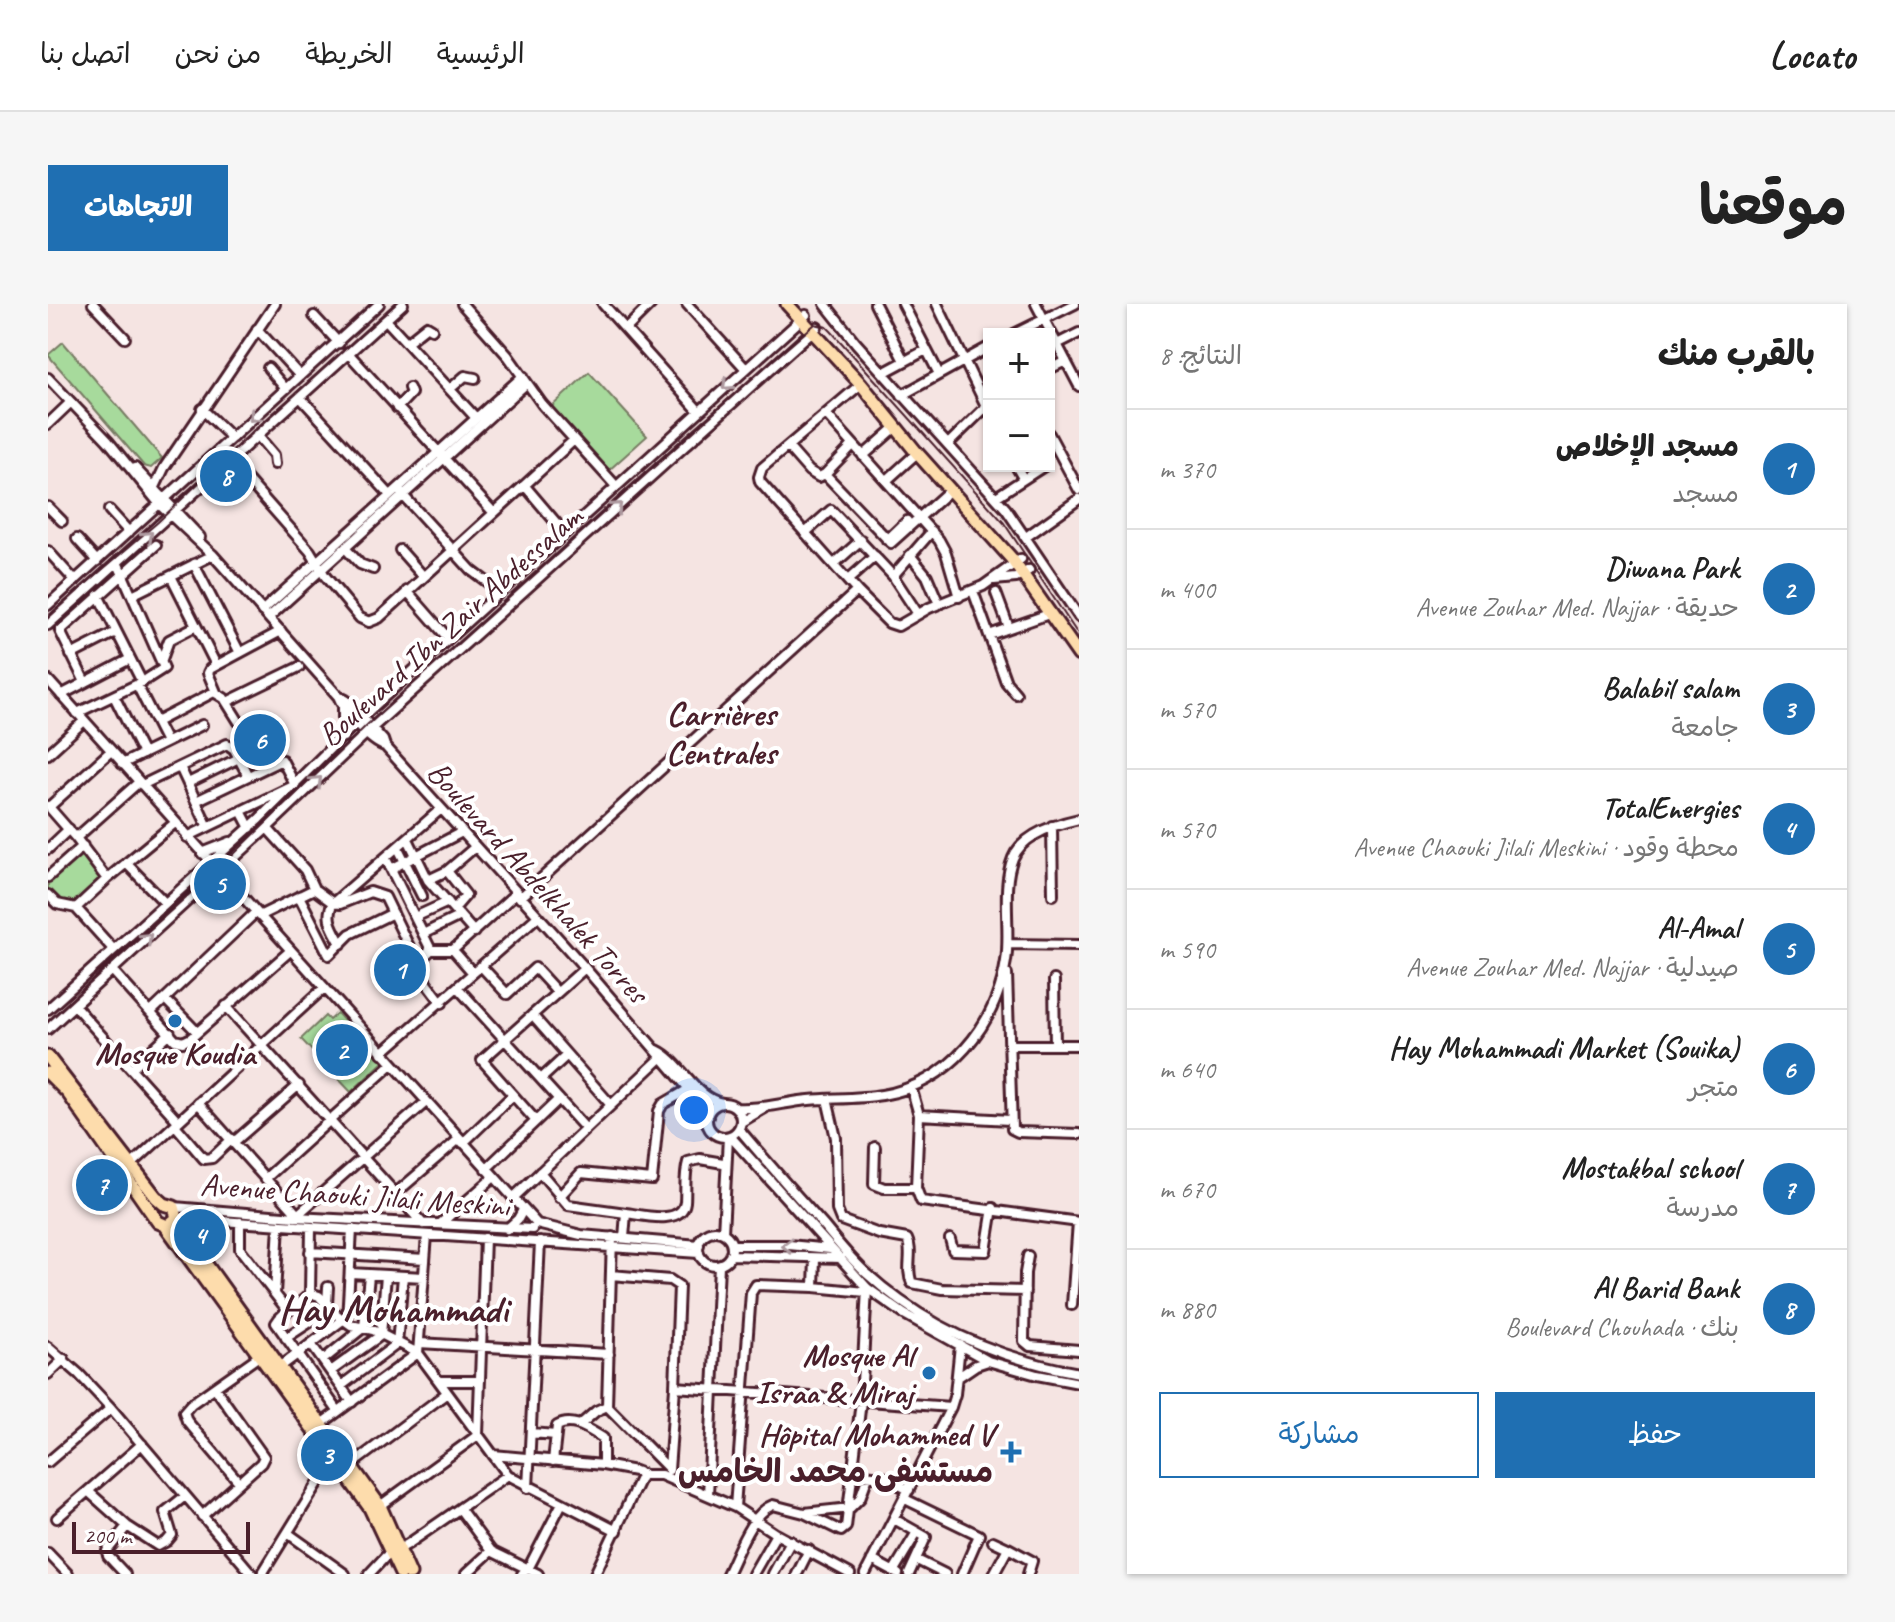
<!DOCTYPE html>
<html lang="ar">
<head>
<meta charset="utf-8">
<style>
  :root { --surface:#fff; --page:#f6f6f6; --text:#222; --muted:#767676; --line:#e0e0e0; --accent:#1f6fb2 }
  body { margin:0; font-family:Caveat,"Playpen Sans Arabic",sans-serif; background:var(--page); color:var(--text); direction:rtl }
  .controls { position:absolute; right:24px; top:24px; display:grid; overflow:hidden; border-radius:0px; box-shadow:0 2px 6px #0004 }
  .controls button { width:72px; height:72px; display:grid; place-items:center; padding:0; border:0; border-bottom:2px solid var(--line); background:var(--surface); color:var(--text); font:40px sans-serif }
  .scale { position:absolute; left:24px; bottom:20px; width:178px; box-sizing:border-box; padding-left:8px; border:4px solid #4a1f2b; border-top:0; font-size:22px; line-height:28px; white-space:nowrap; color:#4a1f2b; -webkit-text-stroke:6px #fff; paint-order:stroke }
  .you { position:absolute; left:646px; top:806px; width:28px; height:28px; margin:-20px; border:6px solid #fff; border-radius:50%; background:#1a73e8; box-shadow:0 0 0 12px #1a73e833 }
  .badge { display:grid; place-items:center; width:52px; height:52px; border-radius:50%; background:var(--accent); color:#fff; font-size:26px; font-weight:700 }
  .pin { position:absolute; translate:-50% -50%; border:4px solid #fff; box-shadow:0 2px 8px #0006 }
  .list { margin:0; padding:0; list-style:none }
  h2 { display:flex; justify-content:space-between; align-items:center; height:104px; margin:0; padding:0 32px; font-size:34px }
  h2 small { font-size:26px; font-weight:400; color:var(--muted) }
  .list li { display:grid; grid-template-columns:52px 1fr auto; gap:24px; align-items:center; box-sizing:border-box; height:120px; padding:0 32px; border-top:2px solid var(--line) }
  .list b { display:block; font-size:30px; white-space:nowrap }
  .list p { margin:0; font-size:26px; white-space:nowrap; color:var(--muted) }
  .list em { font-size:26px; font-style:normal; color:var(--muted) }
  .actions { display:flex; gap:16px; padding:24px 32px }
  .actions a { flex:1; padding:18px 0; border:2px solid var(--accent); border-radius:0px; text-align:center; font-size:28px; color:var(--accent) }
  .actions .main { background:var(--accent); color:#fff }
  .map { position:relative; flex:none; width:1031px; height:1270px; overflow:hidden; direction:ltr; border-radius:0px }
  header { display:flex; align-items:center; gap:48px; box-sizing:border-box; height:112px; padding:0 40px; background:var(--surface); border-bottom:2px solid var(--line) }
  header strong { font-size:38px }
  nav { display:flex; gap:44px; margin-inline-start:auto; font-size:28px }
  .intro { display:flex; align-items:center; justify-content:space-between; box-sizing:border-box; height:192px; padding:0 48px }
  h1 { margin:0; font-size:56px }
  .button { padding:20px 36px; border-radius:0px; background:var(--accent); color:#fff; font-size:28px; font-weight:700 }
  main { display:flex; gap:48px; padding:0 48px }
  aside { flex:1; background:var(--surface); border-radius:0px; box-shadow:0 2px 6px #0004 }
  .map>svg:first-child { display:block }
</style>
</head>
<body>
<header>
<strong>Locato</strong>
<nav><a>الرئيسية</a><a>الخريطة</a><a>من نحن</a><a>اتصل بنا</a></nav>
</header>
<div class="intro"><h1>موقعنا</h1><a class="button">الاتجاهات</a></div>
<main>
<aside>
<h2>بالقرب منك<small>النتائج: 8</small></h2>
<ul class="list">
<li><span class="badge">1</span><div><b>مسجد الإخلاص</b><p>مسجد</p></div><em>370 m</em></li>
<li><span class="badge">2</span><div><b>Diwana Park</b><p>حديقة · Avenue Zouhar Med. Najjar</p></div><em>400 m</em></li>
<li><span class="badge">3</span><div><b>Balabil salam</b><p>جامعة</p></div><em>570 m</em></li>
<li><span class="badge">4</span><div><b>TotalEnergies</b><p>محطة وقود · Avenue Chaouki Jilali Meskini</p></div><em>570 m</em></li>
<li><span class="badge">5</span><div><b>Al-Amal</b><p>صيدلية · Avenue Zouhar Med. Najjar</p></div><em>590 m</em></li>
<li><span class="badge">6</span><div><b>Hay Mohammadi Market (Souika)</b><p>متجر</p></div><em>640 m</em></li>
<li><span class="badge">7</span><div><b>Mostakbal school</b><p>مدرسة</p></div><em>670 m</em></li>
<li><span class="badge">8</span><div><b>Al Barid Bank</b><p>بنك · Boulevard Chouhada</p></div><em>880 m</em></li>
</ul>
<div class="actions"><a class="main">حفظ</a><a>مشاركة</a></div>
</aside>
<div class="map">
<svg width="1031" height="1270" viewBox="0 0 1031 1270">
  <rect width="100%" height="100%" fill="#f5e4e2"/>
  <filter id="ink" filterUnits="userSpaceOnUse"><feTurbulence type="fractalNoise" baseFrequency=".0125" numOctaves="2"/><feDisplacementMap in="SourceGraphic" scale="16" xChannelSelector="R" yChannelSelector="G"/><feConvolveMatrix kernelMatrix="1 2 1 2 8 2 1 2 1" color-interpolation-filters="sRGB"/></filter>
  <g filter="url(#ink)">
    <path fill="#a7da9c" stroke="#787c64" stroke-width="2" d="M15,38L114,154L103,164L96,162L0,51Z
      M541,68L599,132L560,167L503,103Z
      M31,548L53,573L25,598L14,601L0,585V575Z
      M289,709L335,758L303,788L253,735L277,712L281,716Z"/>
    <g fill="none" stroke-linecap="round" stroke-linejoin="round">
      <defs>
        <path id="minor" d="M45,0L77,34
          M414,0L460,52L494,100L567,181
          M555,0L650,106
          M639,0L697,64
          M777,0L808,39L958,205L1031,313
          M827,0L856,57
          M855,0L891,70
          M889,0L941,108
          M988,0L1031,82
          M266,12L291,39
          M338,16L428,114
          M209,25L252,72
          M578,25L603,0
          M966,30L1027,0
          M359,38L379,22L384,25
          M1009,40L1031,29
          M300,49L446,209
          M220,64L237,84
          M1001,65L1018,57
          M835,69L878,46
          M0,74L60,137L114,203L165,251L290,392L298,396L335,436L337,442L537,664L641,785L660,813
          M402,85L417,72L427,74
          M854,91L941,43
          M252,93L342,191
          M349,104L363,89L361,84
          M154,105L184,134
          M778,110L891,236L898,249L911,293
          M0,120L23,98
          M1001,130L1031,186
          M209,131L226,151L227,160
          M900,140L938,103
          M740,143L761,167L771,173L777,170L804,142
          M815,152L848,123
          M182,156L262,247L277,272L312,314L321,318L331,314L526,136
          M968,162L975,174
          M87,164L152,233
          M777,170L843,239L902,186
          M838,177L869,149
          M477,182L516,228
          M107,183L116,164L227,0
          M352,188L423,266L451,287
          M948,193L996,162
          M0,203L14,217
          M61,206L81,228
          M757,229L783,206L845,272L870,310
          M978,233L1031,195
          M29,235L49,257
          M839,236L859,217
          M297,244L312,260L325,265
          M352,246L375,272
          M0,247L27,277
          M862,251L879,272L891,300
          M146,260L192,349
          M786,260L813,236
          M123,272L168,361
          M845,272L884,227
          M800,276L827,252
          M946,276L968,274L981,266
          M359,287L400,334
          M809,287L712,178L711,173L714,164L813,80
          M925,287L958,378L968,390
          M948,289L961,324
          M50,291L94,378
          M84,291L165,251
          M0,301L331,0
          M214,307L475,72
          M221,313L479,79
          M0,321L355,0
          M941,331L1001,310
          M23,351L68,328
          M114,355L121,336L148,322
          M0,376L489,920
          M37,378L12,327L108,241
          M89,381L118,438
          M168,388L160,369L162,365L233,327
          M13,391L82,355
          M66,392L95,450
          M290,392C295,406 322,438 337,442
          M179,398L251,363
          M29,409L94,378L116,364L70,260
          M108,418L166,388L176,394L191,418
          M295,433V404
          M0,450L36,417
          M74,460L154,421
          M132,463L160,523
          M140,479L191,454
          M94,481L179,440L186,445L200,472
          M148,497L234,456L247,481L193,507
          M0,502L28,534L59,575
          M1,503L63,447
          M1004,522L1005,591
          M219,524L257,566L266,585L285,599L393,505
          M139,533L193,507L202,524
          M28,534L91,478
          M360,535L380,576L426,628
          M350,544L374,592
          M0,545L21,525
          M154,549L182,538
          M338,555L383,646H405
          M78,559L117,599
          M343,565L414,528
          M399,567L418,591L406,605
          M0,573L35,542
          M380,576L399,567L427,543
          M0,591L9,600L28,604L65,645
          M251,592L281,651L302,630L345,609
          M472,594L809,287L841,319L850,322L881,304L935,282L973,255
          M28,604L59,575L127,519
          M211,612L266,585
          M367,613L400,598
          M375,630L412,612
          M293,640C286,626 276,614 285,599L292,600L322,588L337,593L369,659
          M960,640L1031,641
          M383,646L366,662L394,699
          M433,662L459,690L487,664L509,688
          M64,666L127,736L135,738L143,734L242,647
          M425,669L405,646L468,589
          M959,670L964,825L970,828L1031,830
          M1006,676L1007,741
          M410,684L538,825
          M117,695L149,728
          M26,701L130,817
          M178,702L375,920
          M0,705L211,515L314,413L758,11
          M103,708L208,608
          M484,711L563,801
          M0,725L219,524L324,424L769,23
          M961,741H1031
          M609,746C634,758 647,795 675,799
          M334,749L489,613
          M84,764L122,729
          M493,775L519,751
          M863,783L871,811L868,884L873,897L1031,918
          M779,795L788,834L789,906L793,916L831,930L859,935C866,948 857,965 864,979L894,985L977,987
          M150,799L249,910
          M659 816a17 17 0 1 1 34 0a17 17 0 1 1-34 0Z
          M688,804C713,806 737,798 761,796C785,794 810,795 834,791C901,780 948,722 958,657C963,626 953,583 965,554C975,530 1008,520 1031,515
          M871,811L962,816
          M488,817L434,756L537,664
          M693,818L717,804
          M127,821L156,855L164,854L184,835
          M691,825C719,858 747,890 776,922C789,938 802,954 817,968C877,1023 952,1055 1031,1069
          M682,832L819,984L856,1010L940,1057L989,1071L1031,1079
          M186,838L251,781
          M415,839L465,791
          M827,843L826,880L836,884H868
          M83,861L276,684
          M438,865L511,795
          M492,868L520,901L578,909L576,934
          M218,874L344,760
          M348,889L411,835
          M511,893L533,869L604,876L611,807L615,800L641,785
          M465,894L613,754
          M126,903L247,913L484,925
          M578,909C594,911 634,922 637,898C638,885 636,872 640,858L652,855L675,859
          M247,913L378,798
          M129,914L651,949
          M192,918V945L240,1007
          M392,920L446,873
          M489,920L533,931L651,941
          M263,924L262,989C253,1002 235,1006 228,1019L290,1107
          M459,925L470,915L475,906
          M650 944a17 17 0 1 1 34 0a17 17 0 1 1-34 0Z
          M675,929L680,833
          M564,933L559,1102L621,1165
          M902,935L905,946L938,947L945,904
          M684,941H741L782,945
          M262,948L377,955
          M682,951L793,954
          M980,952L977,969L976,1037L982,1042L1031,1046
          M302,969L376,973
          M563,971L622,976L631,982L627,1083L903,1103
          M766,983L818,988
          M262,989L271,992L285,1008L303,1021L325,1026L370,1049L460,1171L569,1227
          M227,990L231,921
          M279,1001L280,983
          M1024,1001L1030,918
          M299,1017L304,925
          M238,1034L282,1005
          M371,1039L561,1050
          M263,1040L304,1098
          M0,1043L31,1070L63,1104L204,1270
          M275,1056L316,1023L321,971
          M232,1063L296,1015
          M283,1067L333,1031L338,971
          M0,1070L16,1055
          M909,1074L928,1061L940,1057
          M391,1077H432
          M293,1082L349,1040L355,972
          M273,1120L370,1049L379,931
          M532,1121L548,1107L559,1102
          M483,1129L508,1131
          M445,1151L555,1161L587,1167L597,1171H613L687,1203L728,1230L802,1270
          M505,1157L509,1122C525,1113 541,1126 555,1134V1161
          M0,1158L63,1104
          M303,1161L399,1089
          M621,1166L627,1083
          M805,1170L835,1173L861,1186
          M191,1178L139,1117L136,1108L143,1100L211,1052
          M480,1184L492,938
          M41,1188L79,1222L110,1242L119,1237L124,1231L117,1208L137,1192
          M660,1191L671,961
          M857,1195L931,1231L914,1270
          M332,1202L430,1131L437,934
          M687,1203L703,989L708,981L766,983L767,954
          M412,1205L443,1247L490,1270
          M756,1209L793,1227L798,1223L813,1097L819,984
          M154,1212L213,1159L216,1153L167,1084
          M9,1214L94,1140
          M846,1215L878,1233L861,1270
          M241,1230L297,1270
          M945,1237L960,1244L946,1270
          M960,1244L984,1257L980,1270
          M0,1249L20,1270
          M824,1256L850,1270
          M869,1256L897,1270
          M845,1268L869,1228
          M77,1270L60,1252L59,1247L79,1222
          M214,1270L285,1155
          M321,1270L337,1253L360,1240L460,1171
          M418,1270L443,1247
          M474,1270L481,1263L513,1201
          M547,1270L594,1170
          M679,1270C690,1249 702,1210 725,1201L756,1209L802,1204L812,1194L820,1172
          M705,1270L728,1230
          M725,1270L743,1237
          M749,1270L761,1246
          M817,1270L903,1103L907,1090L912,1041"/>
        <path id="major" d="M739,0L813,80L869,149L963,254L1031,351
          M0,753L108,893L116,900L126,903L129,914L121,921
          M0,769L20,789L110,918L117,921L322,1204L353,1270
          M127,917L332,1202L362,1270"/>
      </defs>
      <use href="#minor" stroke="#4a1f2b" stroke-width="14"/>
      <use href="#major" stroke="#4a1f2b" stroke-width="17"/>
      <use href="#minor" stroke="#fff" stroke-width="8"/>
      <use href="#major" stroke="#fddcac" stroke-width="11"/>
      <path stroke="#4a1f2b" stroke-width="2" d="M0,312L110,218L204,128L348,0
        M0,717L184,552L320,420L632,137L767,20L779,23L783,27L956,219L1031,332"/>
    </g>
    <defs><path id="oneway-chevron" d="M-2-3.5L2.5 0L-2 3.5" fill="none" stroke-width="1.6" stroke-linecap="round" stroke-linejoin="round" transform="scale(2)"/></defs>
    <g stroke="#ae9aa0">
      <use href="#oneway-chevron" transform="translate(679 81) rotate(138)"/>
      <use href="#oneway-chevron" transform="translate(206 113) rotate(136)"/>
      <use href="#oneway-chevron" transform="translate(569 203) rotate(-42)"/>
      <use href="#oneway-chevron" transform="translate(100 232) rotate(-43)"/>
      <use href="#oneway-chevron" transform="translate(269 477) rotate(-44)"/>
      <use href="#oneway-chevron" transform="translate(99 634) rotate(-43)"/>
      <use href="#oneway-chevron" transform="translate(739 942) rotate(-178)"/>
    </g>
  </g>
  <g fill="#1f6fb2" stroke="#fff" stroke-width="3">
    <circle cx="127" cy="717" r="8"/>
    <circle cx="881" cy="1069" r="8"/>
    <path d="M959 1136h8v8h8v8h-8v8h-8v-8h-8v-8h8z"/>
  </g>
  <g text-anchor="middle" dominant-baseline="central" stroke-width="8" stroke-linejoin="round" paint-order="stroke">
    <g font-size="32" fill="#4a1f2b" stroke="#fff">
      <text transform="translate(402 322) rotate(-42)">Boulevard Ibn Zair Abdessalam</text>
      <text transform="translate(490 578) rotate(48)">Boulevard Abdelkhalek Torres</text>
      <text transform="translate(307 891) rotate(4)">Avenue Chaouki Jilali Meskini</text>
    </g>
    <g font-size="32" font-weight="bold" fill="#4a1f2b" stroke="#fff" text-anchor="end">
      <text x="127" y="749" text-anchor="middle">Mosque Koudia</text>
      <text x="865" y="1051">Mosque Al<tspan x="865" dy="37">Israa &amp; Miraj</tspan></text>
      <text x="945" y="1130">Hôpital Mohammed V<tspan x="945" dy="37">مستشفى محمد الخامس</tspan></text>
    </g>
    <g font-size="34" font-weight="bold" fill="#4a1f2b" stroke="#fff">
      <text x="673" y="409">Carrières<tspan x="673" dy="39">Centrales</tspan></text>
    </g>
    <g font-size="40" font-weight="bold" fill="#4a1f2b" stroke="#fff">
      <text x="345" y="1005">Hay Mohammadi</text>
    </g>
  </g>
</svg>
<div class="controls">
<button>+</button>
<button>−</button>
</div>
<div class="scale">200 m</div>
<div class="you"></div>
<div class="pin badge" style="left:352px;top:666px">1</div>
<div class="pin badge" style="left:294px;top:746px">2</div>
<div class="pin badge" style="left:279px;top:1151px">3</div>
<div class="pin badge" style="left:152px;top:931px">4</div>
<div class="pin badge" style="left:172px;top:580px">5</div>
<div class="pin badge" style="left:212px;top:436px">6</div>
<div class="pin badge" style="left:54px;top:881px">7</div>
<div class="pin badge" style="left:178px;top:172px">8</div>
</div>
</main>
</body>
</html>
